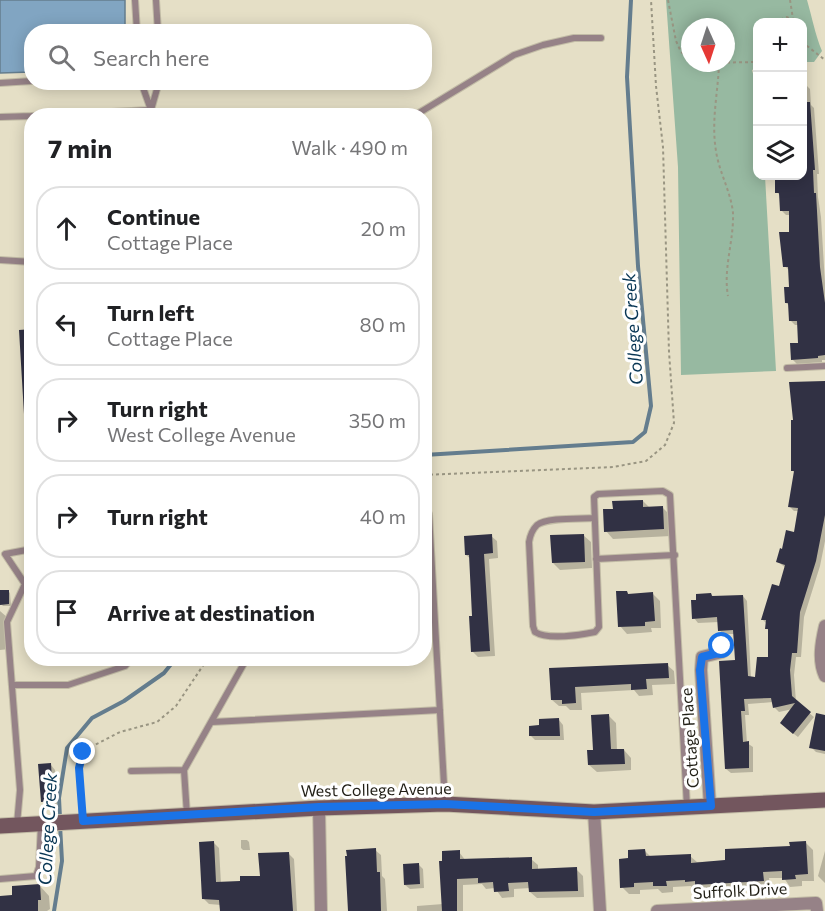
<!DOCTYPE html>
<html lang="en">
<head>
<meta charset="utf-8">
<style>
  :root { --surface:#fff; --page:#f6f6f6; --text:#202124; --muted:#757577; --line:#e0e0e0 }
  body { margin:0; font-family:Commissioner,sans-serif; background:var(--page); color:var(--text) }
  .controls { position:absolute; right:18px; top:18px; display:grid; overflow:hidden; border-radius:12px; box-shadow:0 3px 15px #0003 }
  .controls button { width:54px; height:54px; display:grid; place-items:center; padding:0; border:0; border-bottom:2px solid var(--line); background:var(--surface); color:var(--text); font:30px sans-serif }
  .compass { position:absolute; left:681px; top:18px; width:54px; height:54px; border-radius:50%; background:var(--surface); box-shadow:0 3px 15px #0003; rotate:177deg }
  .stop { position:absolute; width:18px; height:18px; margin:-14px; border:4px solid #1a73e8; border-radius:50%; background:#fff }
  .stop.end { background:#1a73e8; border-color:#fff; box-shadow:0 2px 6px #0008 }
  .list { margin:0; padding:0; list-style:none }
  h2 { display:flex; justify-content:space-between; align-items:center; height:78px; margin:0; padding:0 24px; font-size:26px }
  h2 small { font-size:20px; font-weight:400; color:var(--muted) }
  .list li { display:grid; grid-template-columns:39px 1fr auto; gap:18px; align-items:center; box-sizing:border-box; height:84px; margin:0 12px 12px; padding:0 12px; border:2px solid var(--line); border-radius:24px }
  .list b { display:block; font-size:22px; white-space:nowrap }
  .list p { margin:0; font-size:20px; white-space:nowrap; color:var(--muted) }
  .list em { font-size:20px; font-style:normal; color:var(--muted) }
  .icon { flex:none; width:33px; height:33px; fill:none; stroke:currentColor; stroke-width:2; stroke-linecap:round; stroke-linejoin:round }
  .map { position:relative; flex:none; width:825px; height:911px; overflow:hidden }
  .search { position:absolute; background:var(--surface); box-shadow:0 3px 15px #0003; left:24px; top:24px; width:408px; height:66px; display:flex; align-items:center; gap:15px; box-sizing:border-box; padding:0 21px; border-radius:24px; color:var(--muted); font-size:22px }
  .panel { position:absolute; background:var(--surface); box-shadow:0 3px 15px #0003; left:24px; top:108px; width:408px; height:558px; border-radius:24px }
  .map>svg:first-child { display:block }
</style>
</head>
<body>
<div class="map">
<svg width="825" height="911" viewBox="0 0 825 911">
  <rect width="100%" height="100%" fill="#e5dfc6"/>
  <path fill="#97b9a1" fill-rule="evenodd" d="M666,0H807C812,17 815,34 822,51L814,62H803L802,22H758L757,68L752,70L758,93V176H765L776,371L681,375L678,167ZM690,27H726V63H690Z"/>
  <path fill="#81a5c2" stroke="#647d8e" stroke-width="1.5" d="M0,0H125V31L32,32L31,72L0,73Z"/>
  <path fill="#0003" d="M802,67L806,70L807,86L810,89L811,105L814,108L819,174H817L818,197L821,217L825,283V360H822V362L797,364L792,359L799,344L798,325H795L791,321L790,306L786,303L791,288L790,271L785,266L791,233L790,215H786L782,211L781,197L777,192L788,176H802Z
    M32,330V492L20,331Z
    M825,382V541L820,566L804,617L801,657H796L794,675L796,702L814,717L798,737L786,728L793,709L779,712L775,708L773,702L748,704L749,715H745L747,743L753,747V772L731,773L726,769L737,661L735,634H724L719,630V622L698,623L694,618L711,594L714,598L743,596L747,601L751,678H756L770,658V631L767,629V624L762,619L780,588L786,568L778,562L795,533L799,511H794L789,506L795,473L793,471Z
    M643,501L650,508H663L670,515L671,536L613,539L606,531L614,510Z
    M583,535L591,542L592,568L560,570L553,563Z
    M491,536L497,541L498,558L489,559L495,656L478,657L472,651L474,617L471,559L466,555Z
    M8,591L10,593L11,606H3L1,604Z
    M627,592L629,595L653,594L660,601L661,628H651L652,632L627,634L620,626Z
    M0,611L8,618L9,649L0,650Z
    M667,665L674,671L675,684L652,685L653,695L639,696L634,690L581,693L582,710H570L566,706H559L552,700L551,670Z
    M609,716L616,723L617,751L624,750L631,758V770L597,772L589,765Z
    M825,716V754L816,752L811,747Z
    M559,720L563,725L564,740H535L531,736L541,727Z
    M51,765L55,770L57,805L47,806L42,801Z
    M241,840H247L249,842L250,850H243L241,848Z
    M214,843L219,848L221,884L242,883L261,878L288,853L294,859L297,911H221V905L209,904L203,898Z
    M806,843L813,850L814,881H802V886L790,887L784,878H769L770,887L704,892L699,888H693L691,886L673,887V892L662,893L658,889L640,890V894H629L622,887L630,860L645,851L652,858L690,856L697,862L727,861Z
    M375,850L381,855L382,876L385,879L387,911H349Z
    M825,851V883L818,876Z
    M459,852L466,861L531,859L538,865V870L576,869L583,876L584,897L537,898L530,892V888L514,889V897L502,898L495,888L486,889L482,884L463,885V911H417V906L443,904Z
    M418,864L423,869L424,888L410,889L405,885Z
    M40,886L49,896L50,909L47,911H0V897L14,896Z"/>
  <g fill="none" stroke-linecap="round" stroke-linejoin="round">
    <path stroke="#647d8e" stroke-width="4" d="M424,455L633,442L645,432L651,406L638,266L627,77L631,0
      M60,818L59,798L67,748L92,718L124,701L164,673L176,658
      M54,911L62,861L60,825"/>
  </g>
  <path fill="#313144" d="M802,102H810L815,170H813L814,193H816L817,211L820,267L825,303V355L818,356V358L791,360L790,343H798L797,321H789L788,303H785L784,287H789L788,267H783L779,232H789V211H780L779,193H775V177L802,176Z
    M32,329V413L24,414L19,330Z
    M825,381V515L816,561L800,612L797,653H792L790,670L792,696L811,712L793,734L780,723L795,703L773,708L771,698L744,699L745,711H741L743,742L749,741V768L725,769L719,661L735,660L733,630L718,631L717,617L692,619L691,600H696V594L711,593L712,596L743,595L748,676L755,677L757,657H768V629H765L766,620H761L772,584L779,586L785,565L776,562L780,548L782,549L786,530L794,532L798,508L788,507L794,471H791V420H793L789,382Z
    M643,500V507L663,506L664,529L604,532L603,509H613L612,501Z
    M492,534L493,553L484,554L490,651L471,652L469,616H472L469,555H465L464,536Z
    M584,534L585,562L552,563L550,535Z
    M0,590H9V604L0,605Z
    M616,591H627L628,594L653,592L655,621L645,622V626L618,627Z
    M668,663L669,678L646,679L647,689L631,690V684L575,687L576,703L562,704V700H551L549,668Z
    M816,713L825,715V751L809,748Z
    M609,714L611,749H624L625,764L588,765L587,750H593L591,715Z
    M559,718L560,736H529V726L539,725V719Z
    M51,763L53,801L41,802L38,764Z
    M214,841L216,882L240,881V876H260L258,853L289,852L293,911H220L219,900L202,899L199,842Z
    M806,841L808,874L795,875L796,879L782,880V871L763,872L764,881L695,885V881L685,882V880L666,881L667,886H653V882L634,883V887L620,888L619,859L628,858V850L645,849L646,856L691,854V863L725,860V849L790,846L789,842Z
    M376,848L377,872H380L381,911H348L345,856H347L346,850Z
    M460,850V859L532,857V869L577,867L578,891L529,892L528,882L508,883L509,891L494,892L493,882L478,883V878L457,879V911H442L439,861H442V851Z
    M419,863L420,884L404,885L403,864Z
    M40,884L41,900H38V911H0V896L12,895V886Z"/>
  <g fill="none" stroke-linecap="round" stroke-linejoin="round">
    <defs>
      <path id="service" d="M135,0L137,32
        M156,0L158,32
        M159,82L151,110L161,116
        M0,83L32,81
        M92,113L151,110L141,82
        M32,116L92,113V115
        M414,116L514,55L543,45L574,38H601
        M0,117L32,116
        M0,260L32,262
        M787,368L825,366
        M424,512L429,514L445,803
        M594,518C580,519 547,517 537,525C532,530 530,536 529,542L533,626L535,632C548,640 580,635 595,632L599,627L594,497L598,494L663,491L670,495L687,807
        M596,559L675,555
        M12,685H68L125,666L132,658
        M212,722L440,710
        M131,771L184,770
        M187,815L184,770L247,658
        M17,824L20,790L7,622L25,584L5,554L32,549
        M0,879L36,876L39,867L41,824"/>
      <path id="minor" d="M825,626C821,643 818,661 825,676
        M710,806L701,670L702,657L722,652V646
        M319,808L321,911
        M594,812L600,911
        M657,911L816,903L817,911"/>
      <path id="secondary" d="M0,826L319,808L445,804L594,812L825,800"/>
    </defs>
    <use href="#service" stroke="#c2bca6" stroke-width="8"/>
    <use href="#minor" stroke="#c2bca6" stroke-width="14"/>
    <use href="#secondary" stroke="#c2bca6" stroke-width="17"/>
    <path stroke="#999582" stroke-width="2" stroke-dasharray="3 3" stroke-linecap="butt" d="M668,0L676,41L681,52L690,58
      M790,0L793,19
      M775,22L787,17L796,22
      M802,42L825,60
      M697,63L758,62
      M719,64C718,93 711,121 716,151C719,172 731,192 733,213C734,241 723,268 728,296
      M424,475L613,467L646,461L665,445L674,423L669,352L663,147L656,86L651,0
      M82,808L79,768L83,751L120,732L157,722L176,706L208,658"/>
    <use href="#service" stroke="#968287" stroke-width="6"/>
    <use href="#minor" stroke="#968287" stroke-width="12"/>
    <use href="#secondary" stroke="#73565e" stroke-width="15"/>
  </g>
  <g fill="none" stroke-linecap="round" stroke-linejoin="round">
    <path stroke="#1a73e8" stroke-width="8" d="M83,752L79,768L83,821L319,807L445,804L594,812L711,806L700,670L702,657L722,652V646"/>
  </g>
  <g text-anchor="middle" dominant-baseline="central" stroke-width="6" stroke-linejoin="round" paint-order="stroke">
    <g font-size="16" fill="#211f16" stroke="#fff">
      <text transform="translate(689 738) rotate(-94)">Cottage Place</text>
      <text transform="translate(376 789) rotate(-1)">West College Avenue</text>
      <text transform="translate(740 890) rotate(-3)">Suffolk Drive</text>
    </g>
    <g font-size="18" font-style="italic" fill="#083654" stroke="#fff">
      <text transform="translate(632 329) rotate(-94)">College Creek</text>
      <text transform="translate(47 829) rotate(-87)">College Creek</text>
    </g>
  </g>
</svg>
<div class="controls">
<button>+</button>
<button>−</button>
<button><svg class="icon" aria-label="layers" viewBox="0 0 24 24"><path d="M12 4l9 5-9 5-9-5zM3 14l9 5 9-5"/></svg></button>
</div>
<svg class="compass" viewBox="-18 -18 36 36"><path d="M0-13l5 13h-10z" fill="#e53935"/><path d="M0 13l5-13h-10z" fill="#757577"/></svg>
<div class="stop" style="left:722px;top:646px"></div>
<div class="stop end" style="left:83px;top:752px"></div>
<div class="search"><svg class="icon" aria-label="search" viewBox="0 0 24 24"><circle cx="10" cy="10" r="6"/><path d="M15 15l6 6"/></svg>Search here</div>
<section class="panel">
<h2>7 min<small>Walk · 490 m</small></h2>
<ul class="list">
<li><svg class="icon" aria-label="ahead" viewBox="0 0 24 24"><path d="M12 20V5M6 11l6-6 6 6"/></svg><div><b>Continue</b><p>Cottage Place</p></div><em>20 m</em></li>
<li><svg class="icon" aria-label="left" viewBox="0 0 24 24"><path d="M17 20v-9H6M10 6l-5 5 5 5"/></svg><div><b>Turn left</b><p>Cottage Place</p></div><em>80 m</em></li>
<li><svg class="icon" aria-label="right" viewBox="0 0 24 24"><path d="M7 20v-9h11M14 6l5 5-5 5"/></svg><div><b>Turn right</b><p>West College Avenue</p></div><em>350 m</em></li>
<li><svg class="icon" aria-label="right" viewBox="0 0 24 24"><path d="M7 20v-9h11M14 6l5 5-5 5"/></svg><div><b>Turn right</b></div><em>40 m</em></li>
<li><svg class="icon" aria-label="arrive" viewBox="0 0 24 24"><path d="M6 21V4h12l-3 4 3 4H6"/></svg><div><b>Arrive at destination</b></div></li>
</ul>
</section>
</div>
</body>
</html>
